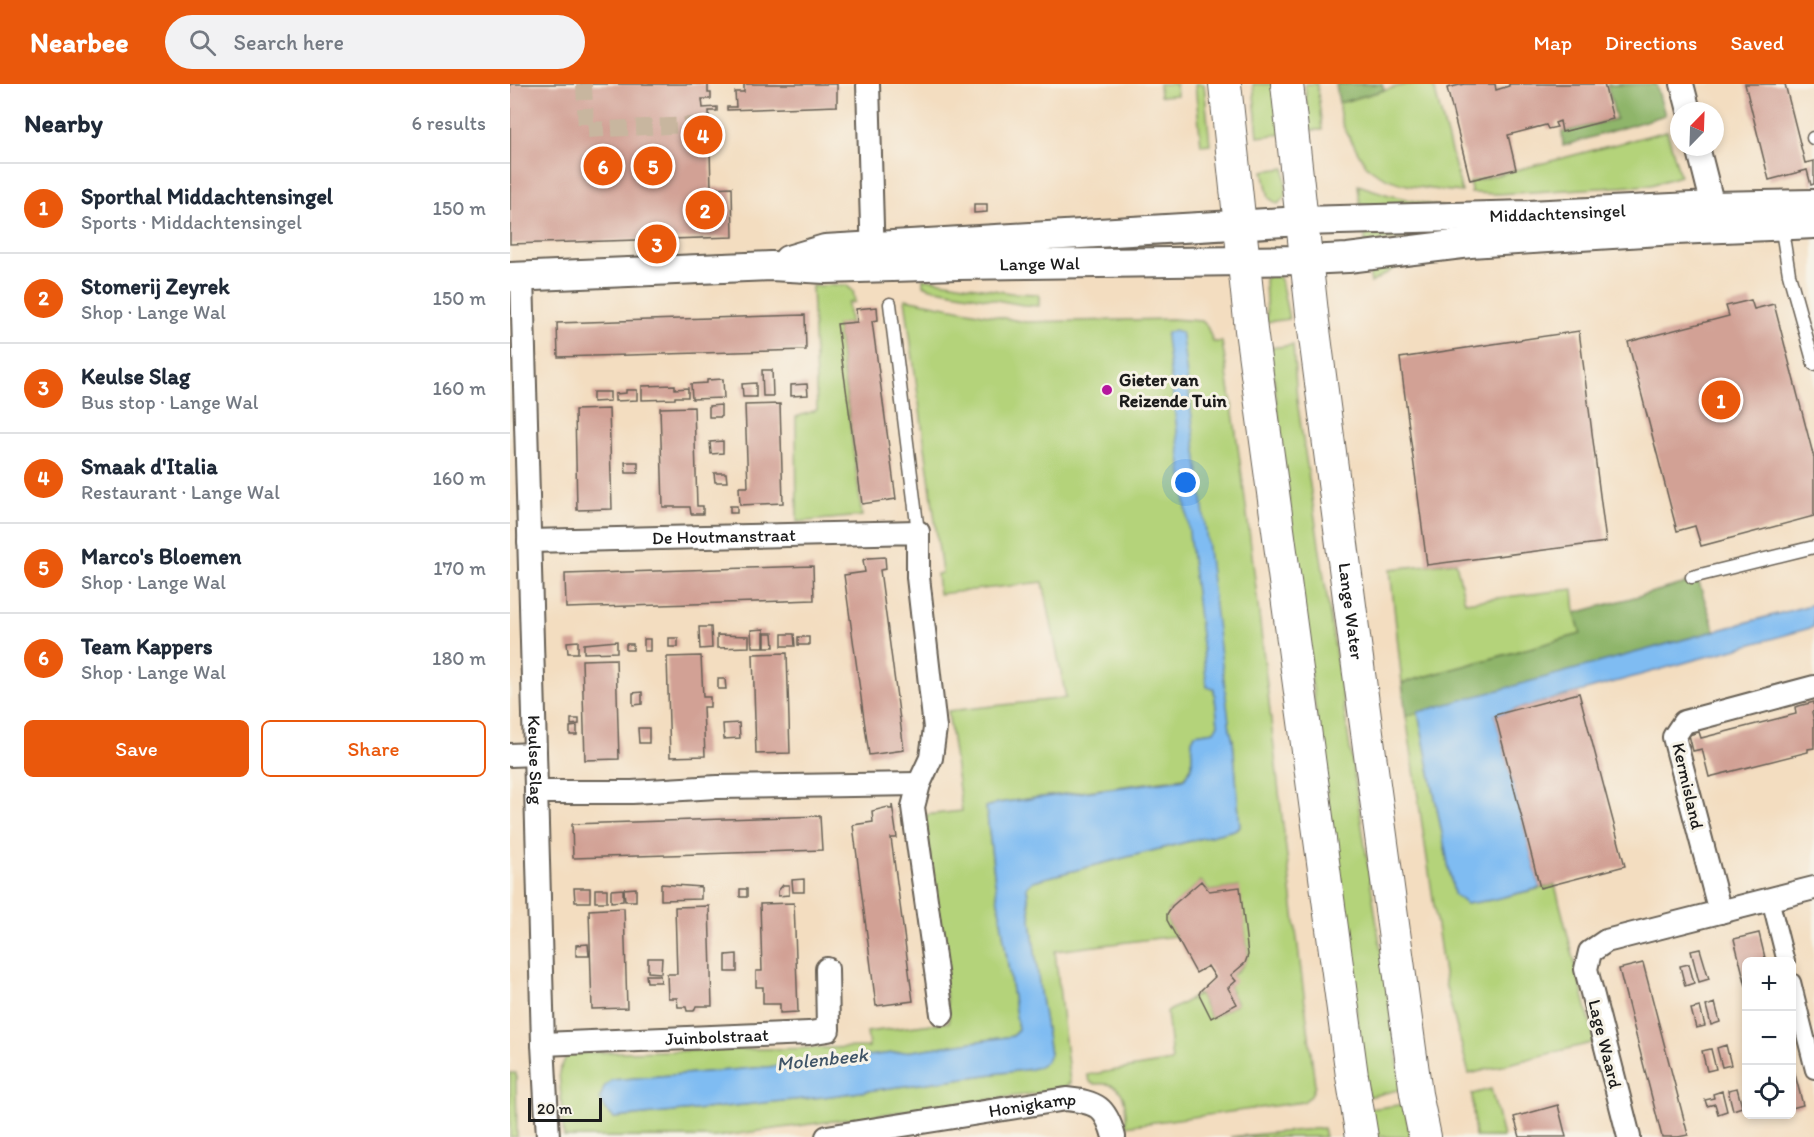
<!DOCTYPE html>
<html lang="en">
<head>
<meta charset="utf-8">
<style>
  :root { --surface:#fff; --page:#f2f2f3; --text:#1f2937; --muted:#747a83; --line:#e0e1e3; --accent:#ea580c }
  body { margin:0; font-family:Itim,sans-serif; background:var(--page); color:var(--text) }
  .controls { position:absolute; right:18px; bottom:18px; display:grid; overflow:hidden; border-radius:9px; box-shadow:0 3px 9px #0003 }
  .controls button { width:54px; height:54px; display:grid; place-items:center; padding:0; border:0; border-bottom:2px solid var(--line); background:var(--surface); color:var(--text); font:30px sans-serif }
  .compass { position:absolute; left:1160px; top:18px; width:54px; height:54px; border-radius:50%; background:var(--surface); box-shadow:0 3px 9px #0003; rotate:23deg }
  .scale { position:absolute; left:18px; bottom:15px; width:74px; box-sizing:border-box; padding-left:6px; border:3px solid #1c1c1c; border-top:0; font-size:16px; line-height:21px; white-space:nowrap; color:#1c1c1c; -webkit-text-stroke:4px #f7f3e8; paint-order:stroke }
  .you { position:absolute; left:676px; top:399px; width:21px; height:21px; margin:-15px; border:4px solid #fff; border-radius:50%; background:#1a73e8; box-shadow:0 0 0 9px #1a73e833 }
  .badge { display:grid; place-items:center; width:39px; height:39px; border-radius:50%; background:var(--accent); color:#fff; font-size:20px; font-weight:700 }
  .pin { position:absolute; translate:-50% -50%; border:3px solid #fff; box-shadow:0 2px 6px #0006 }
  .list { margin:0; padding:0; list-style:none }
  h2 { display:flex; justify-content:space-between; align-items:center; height:78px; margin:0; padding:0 24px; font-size:26px }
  h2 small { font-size:20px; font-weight:400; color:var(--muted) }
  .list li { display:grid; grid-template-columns:39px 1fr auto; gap:18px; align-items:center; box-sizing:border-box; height:90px; padding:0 24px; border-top:2px solid var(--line) }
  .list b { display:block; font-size:22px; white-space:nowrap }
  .list p { margin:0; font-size:20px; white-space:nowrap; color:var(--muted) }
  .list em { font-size:20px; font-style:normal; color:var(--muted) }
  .actions { display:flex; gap:12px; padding:18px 24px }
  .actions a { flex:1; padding:14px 0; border:2px solid var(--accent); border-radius:9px; text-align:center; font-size:21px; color:var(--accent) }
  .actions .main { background:var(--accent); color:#fff }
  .icon { flex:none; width:33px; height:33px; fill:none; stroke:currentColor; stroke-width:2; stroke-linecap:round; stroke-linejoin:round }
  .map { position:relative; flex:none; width:1304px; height:1053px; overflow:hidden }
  header { display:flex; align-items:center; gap:36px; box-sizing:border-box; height:84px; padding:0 30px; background:var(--accent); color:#fff }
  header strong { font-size:28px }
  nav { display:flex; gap:33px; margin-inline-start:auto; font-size:21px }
  .search { width:420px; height:54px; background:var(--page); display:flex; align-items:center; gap:15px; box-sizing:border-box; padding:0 21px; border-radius:33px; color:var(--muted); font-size:22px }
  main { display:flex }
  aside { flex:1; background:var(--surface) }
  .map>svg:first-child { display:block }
</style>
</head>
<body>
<header>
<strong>Nearbee</strong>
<div class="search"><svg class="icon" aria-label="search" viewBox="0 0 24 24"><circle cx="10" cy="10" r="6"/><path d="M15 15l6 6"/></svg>Search here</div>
<nav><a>Map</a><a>Directions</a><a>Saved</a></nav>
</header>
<main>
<aside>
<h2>Nearby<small>6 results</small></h2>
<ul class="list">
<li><span class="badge">1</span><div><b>Sporthal Middachtensingel</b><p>Sports · Middachtensingel</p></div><em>150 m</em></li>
<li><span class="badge">2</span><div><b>Stomerij Zeyrek</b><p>Shop · Lange Wal</p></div><em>150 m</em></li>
<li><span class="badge">3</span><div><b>Keulse Slag</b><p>Bus stop · Lange Wal</p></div><em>160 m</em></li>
<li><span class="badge">4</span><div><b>Smaak d'Italia</b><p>Restaurant · Lange Wal</p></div><em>160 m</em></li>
<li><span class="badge">5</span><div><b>Marco's Bloemen</b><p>Shop · Lange Wal</p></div><em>170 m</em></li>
<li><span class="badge">6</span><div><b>Team Kappers</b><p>Shop · Lange Wal</p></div><em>180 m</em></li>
</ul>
<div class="actions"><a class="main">Save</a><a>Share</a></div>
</aside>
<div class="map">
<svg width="1304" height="1053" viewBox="0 0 1304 1053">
  <rect width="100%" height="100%" fill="#f7f3e8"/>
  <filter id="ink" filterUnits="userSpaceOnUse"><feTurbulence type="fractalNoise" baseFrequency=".0167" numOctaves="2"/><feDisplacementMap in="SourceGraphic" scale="12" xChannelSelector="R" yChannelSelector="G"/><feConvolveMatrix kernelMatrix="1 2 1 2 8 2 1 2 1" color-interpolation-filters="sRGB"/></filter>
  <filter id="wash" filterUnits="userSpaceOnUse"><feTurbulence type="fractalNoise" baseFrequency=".008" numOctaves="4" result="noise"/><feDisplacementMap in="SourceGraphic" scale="24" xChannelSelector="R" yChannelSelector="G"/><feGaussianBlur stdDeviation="1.35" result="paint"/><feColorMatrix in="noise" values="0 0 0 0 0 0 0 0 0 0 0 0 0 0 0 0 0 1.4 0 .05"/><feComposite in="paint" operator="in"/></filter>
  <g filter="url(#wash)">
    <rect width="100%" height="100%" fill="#f3ddc0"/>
    <path fill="#b4d37a" stroke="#68784b" stroke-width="1.5" fill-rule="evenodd" d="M649,0H666L667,11L650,12Z
      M685,0H694L700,60L691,61Z
      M743,0H767L772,50L748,53Z
      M795,0H807L812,46H799Z
      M897,0H923L952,108C921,105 885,104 859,84C853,79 848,68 844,61C834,46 829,36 829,19Z
      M1157,47L1170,92L1141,101L988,110L961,109L960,98Z
      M775,84L776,111L768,120L759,114L753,87Z
      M848,101L879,111L935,124L850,121Z
      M855,148L935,149L855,159Z
      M858,181H890L861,199Z
      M761,189L768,191L771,196L779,235L757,238L755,196L758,191Z
      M413,194L501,209L529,210V222L513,221L421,204L413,201Z
      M336,201L343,207L345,218L338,219L340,238L327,241L352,432L287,438L286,333L307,326L302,202Z
      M395,215L515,238L662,235L692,237L697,242L703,258H712C737,408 752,558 769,708C781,806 793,903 805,1001L801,1012L793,1018L616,1042C616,1025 617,1001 595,1000C589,999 587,1001 581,999L577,991L662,977L657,928L689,910L701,934L727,920C707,883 731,896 738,871L729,803L699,807L691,797L659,826L657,836L666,852L545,867L560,999L551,1006L205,1053H54L49,988L58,969L359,963L357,948L439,938L415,731L452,727L438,627L556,614L533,498L429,510L427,490L432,489ZM704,605L723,656L730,743L724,746L523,797L517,803L530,908L540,970L531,982L521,985L313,1013L104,1034L95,1025L102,996L257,983L402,967L503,952L508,945L485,798L476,723L488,719L674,694L682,682V656L685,650L705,647L708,640Z
      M783,261L787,316L892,1005L858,1013L797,563L760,264Z
      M946,478L955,518L1063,505L1065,529L1071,550L892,599L880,485Z
      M908,628L944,810L957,820L981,816L1045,801L1085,958L959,990L936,903L896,632Z
      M0,989H6L7,1053H0Z
      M981,1005L993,1053H965L962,1010Z
      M895,1020L901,1053H865L860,1025Z
      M813,1044L815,1053H720Z"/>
    <path fill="#8fb56a" stroke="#566843" stroke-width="1.5" d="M826,0H872L874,6L829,19Z
      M1146,0L1155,31L1053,62L1052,48L1106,35L1097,1Z
      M1188,496L1205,547L896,632L892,599L1071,550L1065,529Z"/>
    <path fill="#7fbcf2" stroke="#4e6c87" stroke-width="1.5" d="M664,246L671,248L672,252L720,645L723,656L730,743L724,746L523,797L517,803L518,813L530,908L540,970C536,980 531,982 521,985L313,1013L104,1034L95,1025L90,1015L94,1003L102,996L257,983L402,967L503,952L508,945L485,798L476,723L488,719L674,695L682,682V656L685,650L704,647L708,640L704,605L697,603L656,253L657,249Z
      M1304,520V543L985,631L1030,804L981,816L956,820L944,810L908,628Z"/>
    <g id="blocks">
      <path fill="#d2a195" d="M0,0H198V9H201V15H192L193,24L207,23V27H199L201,104L222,103L223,153L0,160Z
        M234,0H327V22L217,26V23H226L225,8H234Z
        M954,0H985L986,6L999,2V0H1094L1103,35L1052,48L1050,37L1045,39L1047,43L1038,45L1036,41L998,51L1006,85L960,96L937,4Z
        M1235,0H1275L1295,79L1304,77V100L1301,101L1297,86L1259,96Z
        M464,120H477V128L464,129Z
        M1241,216L1244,225L1264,220L1304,374V432L1191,462L1185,442L1167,447L1118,258L1219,232L1216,222Z
        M367,223L368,236L362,237L386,415L352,420L327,240L347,238L346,225Z
        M295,231L296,266L48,273L47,239Z
        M1069,247L1096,458L917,481L890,274Z
        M252,286H262L263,312H253Z
        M213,295L214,314L182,315L181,300L197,299V296Z
        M246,299V313H233L232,300Z
        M297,300L298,311L281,312V301Z
        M165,301V305L178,304V313H165V315L132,316V302Z
        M116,306H127V316L105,317V310L116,309Z
        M83,308H100V317L83,318Z
        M270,320L273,419L230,421L229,403H238L235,321Z
        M211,321V333H199V322Z
        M184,323L187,422H193V430H181L180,423H153L150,324Z
        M99,325L102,425L67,426L65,326Z
        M213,357V369L201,370L200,358Z
        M115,378H128V389H116Z
        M204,389H216L217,398H205Z
        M220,422H227V429H220Z
        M375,473L376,485L370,486L394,666L359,671L334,491L355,488L353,476L358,474Z
        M303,482L304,516L56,524L55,490Z
        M189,543H201L202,564L190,565Z
        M254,545V563H242L241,546Z
        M255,549H263L264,563H255Z
        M272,550H284L285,562H272Z
        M207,551L239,552V563L207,564Z
        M288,553H299V561H288Z
        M159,554H168V563H159Z
        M134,555H140V567H134Z
        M68,557V569H58L57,558Z
        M107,557V568L74,569V560Z
        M116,560H123V566H116Z
        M277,569L280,669L246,670L243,570Z
        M191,572L193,613H200V623H193L195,672L160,673L157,573Z
        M106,575L109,675L75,676L72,576Z
        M208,595H215L216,605H208Z
        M132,608V620L123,621V609Z
        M1069,609L1115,782L1030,804L985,631Z
        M1304,618V627L1302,628L1304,637V664L1298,665V668L1199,693L1192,665L1183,667L1179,651L1189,648L1191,654L1286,630L1285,623Z
        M61,635H69V640L61,641Z
        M229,639L230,654L214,655L213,640Z
        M67,642V651H60V643Z
        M128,644H139V659H129Z
        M382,720L387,754H381L403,917L366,922L343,741L363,738L362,727L378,723L379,725H382Z
        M310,732L312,766L63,774L62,740Z
        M294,795V808H283L282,796Z
        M691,797L699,807L730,803L738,871L735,879L721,891L726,897L718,904L727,920L701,934L689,910L691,906L705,893L698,882L686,889L657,836V830L662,822Z
        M151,800L191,803V815L151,816Z
        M273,801H279V811L268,812V807Z
        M64,804H80V818H65Z
        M126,804V817H115L114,805Z
        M85,805H97V818H85Z
        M113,805V817L101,818V806Z
        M230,805H237V813H230Z
        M284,819L288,928L270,929V920H253V903H246V887H252L250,820Z
        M199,822L202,922H186L184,927H177L176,923H168L167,914H158L157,890H167L165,823Z
        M114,824L117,924L82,925L79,826Z
        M1249,849L1256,878H1236V902L1224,855Z
        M78,860L79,872H66V861Z
        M1190,865L1199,895L1189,898L1181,867Z
        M227,870V888H216V871Z
        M138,874H152L151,889L138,888Z
        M1133,879L1178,1051L1168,1053H1152L1109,885Z
        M1179,880L1184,899L1175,902L1170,882Z
        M136,891H150L151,898H137Z
        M1205,919L1210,938L1201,941L1196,922Z
        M1190,923L1195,942L1186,944L1181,925Z
        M1216,961L1221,981L1212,983L1207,964Z
        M1201,965L1206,985L1197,987L1192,967Z
        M1282,979L1293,1021L1282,1024Z
        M1227,1004L1232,1023L1223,1026L1218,1006Z
        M1212,1007L1217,1027L1208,1030L1205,1020L1197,1022L1195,1016L1204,1014L1203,1010Z
        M1048,1021L1056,1053H1010L1004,1033Z"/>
    </g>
  </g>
  <g filter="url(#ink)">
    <use href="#blocks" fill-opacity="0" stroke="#676055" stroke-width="1.5"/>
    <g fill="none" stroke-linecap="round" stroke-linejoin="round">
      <path stroke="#c8b69f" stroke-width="16" stroke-dasharray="16 8" stroke-linecap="butt" d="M74,0L76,46L199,40"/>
      <defs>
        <path id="service" d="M1303,54H1304
          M1271,140L1279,190L1304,280
          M380,220L408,448
          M1182,493L1304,463"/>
        <path id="pedestrian" d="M1260,815L1276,878
          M1282,898L1304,986"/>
        <g id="minor">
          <path d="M358,0L363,178"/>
          <path d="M1172,0L1179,27"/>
          <path d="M1188,63L1203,122L1204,138"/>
          <path id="s1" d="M12,192L33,960L38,1053"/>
          <path id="s2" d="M19,457L408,448V493L425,644L421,674L409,700L403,723L432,930"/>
          <path d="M0,671L25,670"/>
          <path d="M26,708H122L207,703L409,700"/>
          <path d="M1210,828L1164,653L1174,638L1304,603"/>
          <path id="s3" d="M33,960L299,949L318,946L317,885"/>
          <path id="s4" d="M317,1053L556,1015C587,1018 596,1023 604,1053"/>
          <path d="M1119,1053L1076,885L1080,868L1096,857L1304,804"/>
        </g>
        <g id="tertiary">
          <path id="s5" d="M278,176L315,165L792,137L1019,131L1203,122L1304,120"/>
          <path id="s6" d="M0,193L261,182L316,185L448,181L796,176L838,174L960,159L1166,146L1304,140"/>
        </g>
        <g id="secondary">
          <path d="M715,0L741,246L842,992L852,1053"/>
          <path id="s7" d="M777,0L803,238L845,560L906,1010L915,1053"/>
        </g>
      </defs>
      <use href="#service" stroke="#676055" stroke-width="15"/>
      <use href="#pedestrian" stroke="#676055" stroke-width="20"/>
      <use href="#minor" stroke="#676055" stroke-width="26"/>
      <use href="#tertiary" stroke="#676055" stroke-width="32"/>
      <use href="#secondary" stroke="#676055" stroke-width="34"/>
      <use href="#service" stroke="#fff" stroke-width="12"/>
      <use href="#pedestrian" stroke="#fff" stroke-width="16"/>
      <use href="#minor" stroke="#fff" stroke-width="22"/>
      <use href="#tertiary" stroke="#fff" stroke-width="28"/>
      <use href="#secondary" stroke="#fff" stroke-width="32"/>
    </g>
  </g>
  <circle fill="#b5179e" stroke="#f7f3e8" stroke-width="2" cx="597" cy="306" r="6"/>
  <g text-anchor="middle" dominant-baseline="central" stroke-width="6" stroke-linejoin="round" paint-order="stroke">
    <g font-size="18" fill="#1c1c1c" stroke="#f7f3e8">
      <text stroke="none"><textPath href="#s5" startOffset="772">Middachtensingel</textPath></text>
      <text stroke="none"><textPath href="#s6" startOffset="530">Lange Wal</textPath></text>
      <text stroke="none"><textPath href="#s2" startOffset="195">De Houtmanstraat</textPath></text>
      <text stroke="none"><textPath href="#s7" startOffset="531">Lange Water</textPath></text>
      <text stroke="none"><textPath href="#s1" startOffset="484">Keulse Slag</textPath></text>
      <text transform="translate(1178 702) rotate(77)">Kermisland</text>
      <text stroke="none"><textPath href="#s3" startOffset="174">Juinbolstraat</textPath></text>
      <text transform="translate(1095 960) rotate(76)">Lage Waard</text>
      <text stroke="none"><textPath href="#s4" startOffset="208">Honigkamp</textPath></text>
    </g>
    <g font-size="18" font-weight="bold" fill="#1c1c1c" stroke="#f7f3e8" text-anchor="start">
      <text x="609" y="296">Gieter van<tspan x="609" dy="21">Reizende Tuin</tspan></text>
    </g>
    <g font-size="20" font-style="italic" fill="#3f5467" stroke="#f7f3e8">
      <text transform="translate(312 975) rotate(-6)">Molenbeek</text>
    </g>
  </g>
</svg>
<div class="controls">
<button>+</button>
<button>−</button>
<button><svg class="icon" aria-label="locate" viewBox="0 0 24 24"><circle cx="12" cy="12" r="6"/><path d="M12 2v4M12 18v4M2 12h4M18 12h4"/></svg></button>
</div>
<svg class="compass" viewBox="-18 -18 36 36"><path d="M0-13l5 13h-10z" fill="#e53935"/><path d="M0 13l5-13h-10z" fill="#747a83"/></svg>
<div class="scale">20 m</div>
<div class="you"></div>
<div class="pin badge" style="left:1211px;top:316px">1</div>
<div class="pin badge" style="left:195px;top:126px">2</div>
<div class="pin badge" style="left:147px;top:160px">3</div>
<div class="pin badge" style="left:193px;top:51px">4</div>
<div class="pin badge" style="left:143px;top:82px">5</div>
<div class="pin badge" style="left:93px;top:82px">6</div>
</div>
</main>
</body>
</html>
